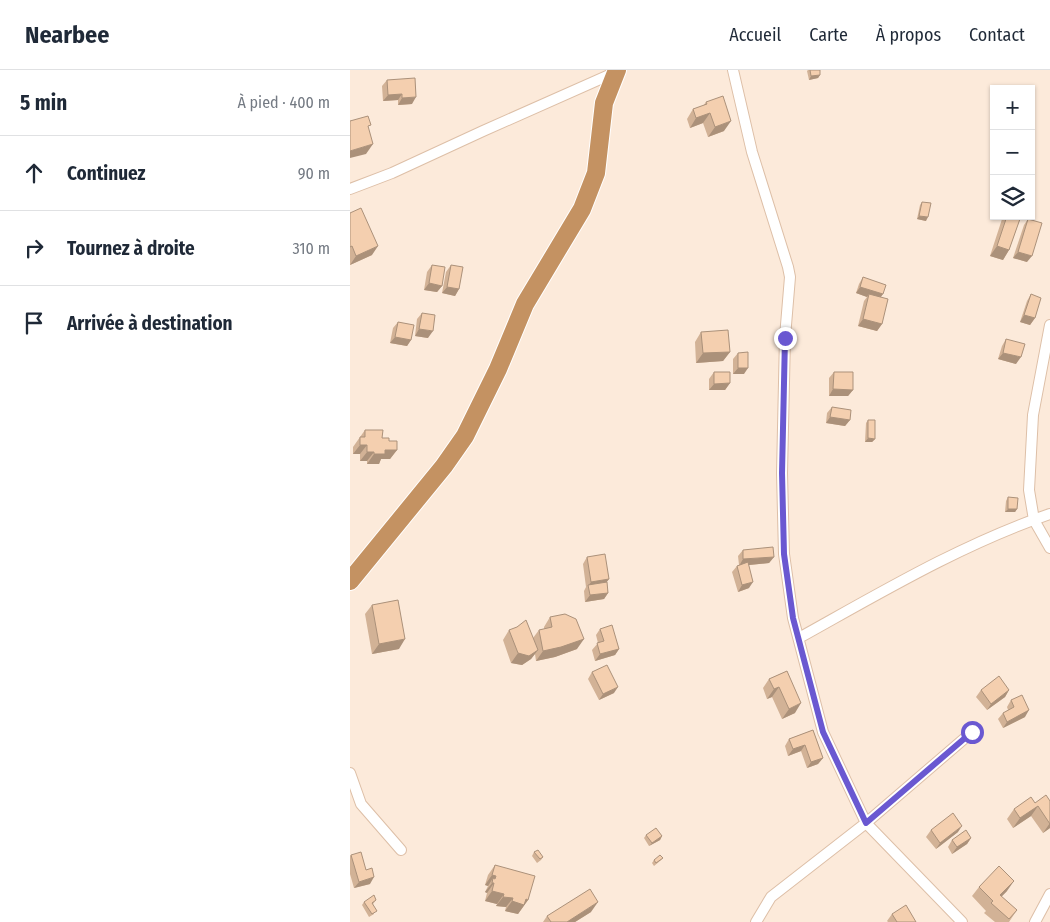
<!DOCTYPE html>
<html lang="fr">
<head>
<meta charset="utf-8">
<style>
  :root { --surface:#fff; --page:#f2f2f3; --text:#1f2937; --muted:#747a83; --line:#e0e1e3 }
  body { margin:0; font-family:"Fira Sans Condensed",sans-serif; background:var(--page); color:var(--text) }
  .controls { position:absolute; right:15px; top:15px; display:grid; overflow:hidden; border-radius:0px; box-shadow:0 1px 4px #0004 }
  .controls button { width:45px; height:45px; display:grid; place-items:center; padding:0; border:0; border-bottom:1px solid var(--line); background:var(--surface); color:var(--text); font:25px sans-serif }
  .stop { position:absolute; width:15px; height:15px; margin:-11px; border:4px solid #6a58d1; border-radius:50%; background:#fff }
  .stop.end { background:#6a58d1; border-color:#fff; box-shadow:0 1px 5px #0008 }
  .list { margin:0; padding:0; list-style:none }
  h2 { display:flex; justify-content:space-between; align-items:center; height:65px; margin:0; padding:0 20px; font-size:21px }
  h2 small { font-size:16px; font-weight:400; color:var(--muted) }
  .list li { display:grid; grid-template-columns:32px 1fr auto; gap:15px; align-items:center; box-sizing:border-box; height:75px; padding:0 20px; border-top:1px solid var(--line) }
  .list b { display:block; font-size:19px; white-space:nowrap }
  .list em { font-size:16px; font-style:normal; color:var(--muted) }
  .icon { flex:none; width:28px; height:28px; fill:none; stroke:currentColor; stroke-width:2; stroke-linecap:round; stroke-linejoin:round }
  .map { position:relative; flex:none; width:700px; height:852px; overflow:hidden }
  header { display:flex; align-items:center; gap:30px; box-sizing:border-box; height:70px; padding:0 25px; background:var(--surface); border-bottom:1px solid var(--line) }
  header strong { font-size:24px }
  nav { display:flex; gap:28px; margin-inline-start:auto; font-size:18px }
  main { display:flex }
  aside { flex:1; background:var(--surface) }
  .map>svg:first-child { display:block }
</style>
</head>
<body>
<header>
<strong>Nearbee</strong>
<nav><a>Accueil</a><a>Carte</a><a>À propos</a><a>Contact</a></nav>
</header>
<main>
<aside>
<h2>5 min<small>À pied · 400 m</small></h2>
<ul class="list">
<li><svg class="icon" aria-label="ahead" viewBox="0 0 24 24"><path d="M12 20V5M6 11l6-6 6 6"/></svg><div><b>Continuez</b></div><em>90 m</em></li>
<li><svg class="icon" aria-label="right" viewBox="0 0 24 24"><path d="M7 20v-9h11M14 6l5 5-5 5"/></svg><div><b>Tournez à droite</b></div><em>310 m</em></li>
<li><svg class="icon" aria-label="arrive" viewBox="0 0 24 24"><path d="M6 21V4h12l-3 4 3 4H6"/></svg><div><b>Arrivée à destination</b></div></li>
</ul>
</aside>
<div class="map">
<svg width="700" height="852" viewBox="0 0 700 852">
  <rect width="100%" height="100%" fill="#fceada"/>
  <g fill="none" stroke-linecap="round" stroke-linejoin="round">
    <defs>
      <path id="minor" d="M383,0L402,82L438,197L440,207L435,267L432,403L434,484L443,548L473,662L516,753L612,852
        M0,119L42,103L133,61L266,2
        M700,255L683,345L679,420L684,450L700,478
        M449,568C530,523 612,474 700,444
        M0,703L11,734L51,780
        M406,852L421,827L516,753L622,662
        M685,852L700,824"/>
      <path id="trunk" d="M0,511L94,396L115,366L148,299L175,234L232,139L246,103L254,33L267,0"/>
    </defs>
    <use href="#minor" stroke="#ddbfa7" stroke-width="12"/>
    <use href="#trunk" stroke="#fff" stroke-width="20"/>
    <use href="#minor" stroke="#fff" stroke-width="10"/>
    <use href="#trunk" stroke="#c49262" stroke-width="18"/>
  </g>
  <path fill="#d2b296" d="M458,0H470V5L468,8L459,10L457,1Z
    M37,10L62,34L48,35V30L33,31L32,16Z
    M356,32L374,61L358,67L353,53L340,58L337,49L343,39L353,36Z
    M644,121V135L640,134L642,124Z
    M572,132L576,151L567,149L570,135Z
    M0,143L22,185L0,195Z
    M653,146H671L659,180L653,190L640,186Z
    M678,149L677,192L663,188L674,155Z
    M82,195L92,216L87,222L74,220L77,202Z
    M101,195L109,219L105,226L92,223L96,202Z
    M513,207L533,224L530,227L532,254L527,261L508,256L514,231L517,227L506,223L509,214Z
    M681,224L685,248L680,255L670,252L677,231Z
    M72,243L78,268L65,266L67,249Z
    M48,252L61,270L57,276L40,273L43,258Z
    M351,262L380,282L373,291L346,293L345,272Z
    M656,269L666,294L648,289L652,276Z
    M388,283L394,304H383V289Z
    M364,302L380,313L375,320H359V309Z
    M484,302L503,320L498,326H479V308Z
    M482,337L500,350L495,356L476,353L477,343Z
    M518,350L525,369L522,372H515L516,353Z
    M15,360L39,371L47,380L40,389H31L29,394H17V391H10V384H3V377Z
    M658,427L667,439L665,442H655L656,431Z
    M393,480L424,487L419,493L399,495V518L388,522L382,502L387,496L389,495L388,486Z
    M237,487L259,509L256,512L258,523L254,529L235,532L234,521L236,517L233,494Z
    M22,535L49,579L22,584L15,544Z
    M200,547L227,579L205,587L186,591L185,584L181,589L172,595L161,593L153,570L159,560L183,568L189,560L194,559V557Z
    M250,559L269,579L265,585L245,591L242,580L248,573L246,565Z
    M437,601L445,643L432,649L422,627L417,629L413,618L419,609Z
    M242,602L264,623L249,630L238,609Z
    M631,620H659L655,627L637,640L626,627Z
    M661,630L675,647L653,658L648,649L653,643L658,640L657,637Z
    M463,660L473,688L468,694L457,698L451,681L438,686L435,676L439,669Z
    M700,731V758L693,763L681,746L663,758L657,749L664,739L685,733Z
    M581,760L608,762L586,779L576,767Z
    M296,765L312,766L310,770L299,776L294,768Z
    M621,768L617,774L602,784L598,777L602,770Z
    M184,782L193,787L191,790L187,793L182,786Z
    M1,785L20,814L4,818L0,804V786Z
    M313,788L310,791L304,796L302,793L304,790Z
    M145,795L178,830L168,844L155,841L156,837L146,836L147,834L135,831L137,823L135,822L138,816L135,815L138,805Z
    M629,817L657,821L651,827L667,840L659,852H645L634,843L636,841L622,826Z
    M26,830L23,834L24,844L19,847L12,835L14,832Z
    M241,842L225,852H193L197,846Z
    M542,844L566,852H538L537,851Z"/>
  <path fill="#ab917a" d="M470,5L468,8L459,10L461,6Z
    M52,24L48,30L33,31L38,25Z
    M66,27L62,34L48,35L52,28Z
    M360,43L353,53L340,58L346,48Z
    M381,51L374,61L358,67L365,57Z
    M23,74L16,84L0,88V81Z
    M644,128V135L640,134Z
    M569,146L578,147L576,151L567,149Z
    M28,176L22,185L0,195L6,186Z
    M647,176L659,180L653,190L640,186Z
    M668,182L682,186L677,192L663,188Z
    M79,213L92,216L87,222L74,220Z
    M97,217L109,219L105,226L92,223Z
    M510,217L533,224L528,231L519,224L517,227L506,223Z
    M674,245L685,248L680,255L670,252Z
    M513,249L532,254L527,261L508,256Z
    M69,259L83,261L78,268L65,266Z
    M45,267L61,270L57,276L40,273Z
    M380,282L373,291L346,293L353,283Z
    M653,283L671,287L666,294L648,289Z
    M388,298H398L394,304H383Z
    M380,313L375,320H359L364,314Z
    M483,319L503,320L498,326H479Z
    M480,347L500,350L495,356L476,353Z
    M518,368L525,369L522,372H515Z
    M10,375H17L10,384H3Z
    M35,380H47L40,389H31L29,394H17L24,384Z
    M17,382H24L17,391H10Z
    M658,439H667L665,442H655Z
    M424,487L419,493L389,496L393,489Z
    M259,509L254,516H238L241,512Z
    M403,512L399,518L388,522L392,515Z
    M258,523L254,529L235,532L240,525Z
    M55,569L49,579L22,584L29,574Z
    M234,569L227,579L205,587L186,591L193,581Z
    M269,579L265,585L245,591L250,584Z
    M188,580L181,589L172,595L161,593L168,583Z
    M268,617L264,623L249,630L253,624Z
    M429,617L422,627L417,629L424,619Z
    M659,620L655,627L637,640L641,634Z
    M451,633L445,643L432,649L439,639Z
    M679,640L675,647L653,658L657,652Z
    M455,675L451,681L438,686L443,679Z
    M473,688L468,694L457,698L461,692Z
    M688,736L681,746L663,758L670,748Z
    M700,753V758L693,763Z
    M612,756L608,762L586,779L590,773Z
    M312,766L310,770L299,776L302,773Z
    M621,768L617,774L602,784L607,777Z
    M142,805L146,806L142,812L143,808L138,816L135,815Z
    M24,807L20,814L4,818L9,812Z
    M664,811L657,821L643,835L650,825Z
    M142,813H144L137,823L135,822Z
    M142,821L154,824L147,834L135,831Z
    M153,827L163,828L156,837L146,836Z
    M176,829L178,830L168,844L155,841L162,831Z
    M248,832L241,842L225,852H217Z"/>
  <path fill="#f4cfaf" stroke="#ab917a" d="M460,0H470V5L461,6Z
    M65,8L66,27L52,28V24L38,25L37,10Z
    M373,26L381,51L365,57L360,43L346,48L343,39L357,34L356,32Z
    M18,46L21,55L18,56L23,74L0,81V51Z
    M572,132L581,133L578,147L569,146Z
    M11,138L28,176L6,186L2,176L0,177V143Z
    M657,146H671L659,180L647,176Z
    M678,149L692,153L682,186L668,182Z
    M82,195L95,197L92,216L79,213Z
    M101,195L113,197L109,219L97,217Z
    M513,207L536,215L533,224L510,217Z
    M519,224L538,229L532,254L513,249Z
    M681,224L691,228L685,248L674,245Z
    M72,243L85,245L83,261L69,259Z
    M48,252L64,255L61,270L45,267Z
    M378,260L380,282L353,283L351,262Z
    M656,269L675,274L671,287L653,283Z
    M398,282V298H388V283Z
    M364,302H380V313L364,314Z
    M484,302H503V320L483,319Z
    M482,337L501,340L500,350L480,347Z
    M518,350H525V369L518,368Z
    M15,360H33L32,368H39V371H47V380H35V384H24V382H17V375H10V367H15Z
    M658,427L668,428L667,439H658Z
    M423,477L424,487L393,489V480Z
    M255,484L259,509L241,512L237,487Z
    M398,492L403,512L392,515L387,496Z
    M257,512L258,523L240,525L238,515Z
    M48,530L55,569L29,574L22,535Z
    M215,544L226,549L234,569L211,577L193,581L189,560L202,557L200,547Z
    M176,550L188,580L179,586L168,583L159,560L167,557Z
    M262,555L269,579L250,584L247,573L254,571L250,559Z
    M257,595L268,617L253,624L242,602Z
    M437,601L451,633L439,639L429,617L424,619L419,609Z
    M649,606L659,620L641,634L631,620Z
    M672,625L679,640L657,652L653,643L664,637L661,630Z
    M463,660L473,688L461,692L455,675L443,679L439,669Z
    M696,725L700,731V754L688,736L670,748L664,739L681,727L685,733Z
    M603,743L612,756L590,773L581,760Z
    M306,758L312,766L302,773L296,765Z
    M616,760L621,768L607,777L602,770Z
    M188,780L193,787L190,789L184,782Z
    M11,782L16,800L22,798L24,807L9,812L1,785Z
    M310,785L313,788L306,793L304,790Z
    M145,795L185,806L178,830L176,829L174,835L162,831L163,828L153,827L154,824L142,821L144,813H142L143,808L145,809L146,806L142,805Z
    M649,796L664,811L650,825L667,840L659,849L641,833L643,831L629,817Z
    M240,819L248,832L217,852H201L197,846Z
    M24,825L26,830L22,833L27,841L22,844L14,832Z
    M556,835L566,852H547L542,844Z"/>
  <g fill="none" stroke-linecap="round" stroke-linejoin="round">
    <path stroke="#6a58d1" stroke-width="6" d="M435,268L432,403L434,484L443,548L473,662L516,753L622,662"/>
  </g>
</svg>
<div class="controls">
<button>+</button>
<button>−</button>
<button><svg class="icon" aria-label="layers" viewBox="0 0 24 24"><path d="M12 4l9 5-9 5-9-5zM3 14l9 5 9-5"/></svg></button>
</div>
<div class="stop" style="left:622px;top:662px"></div>
<div class="stop end" style="left:435px;top:268px"></div>
</div>
</main>
</body>
</html>
